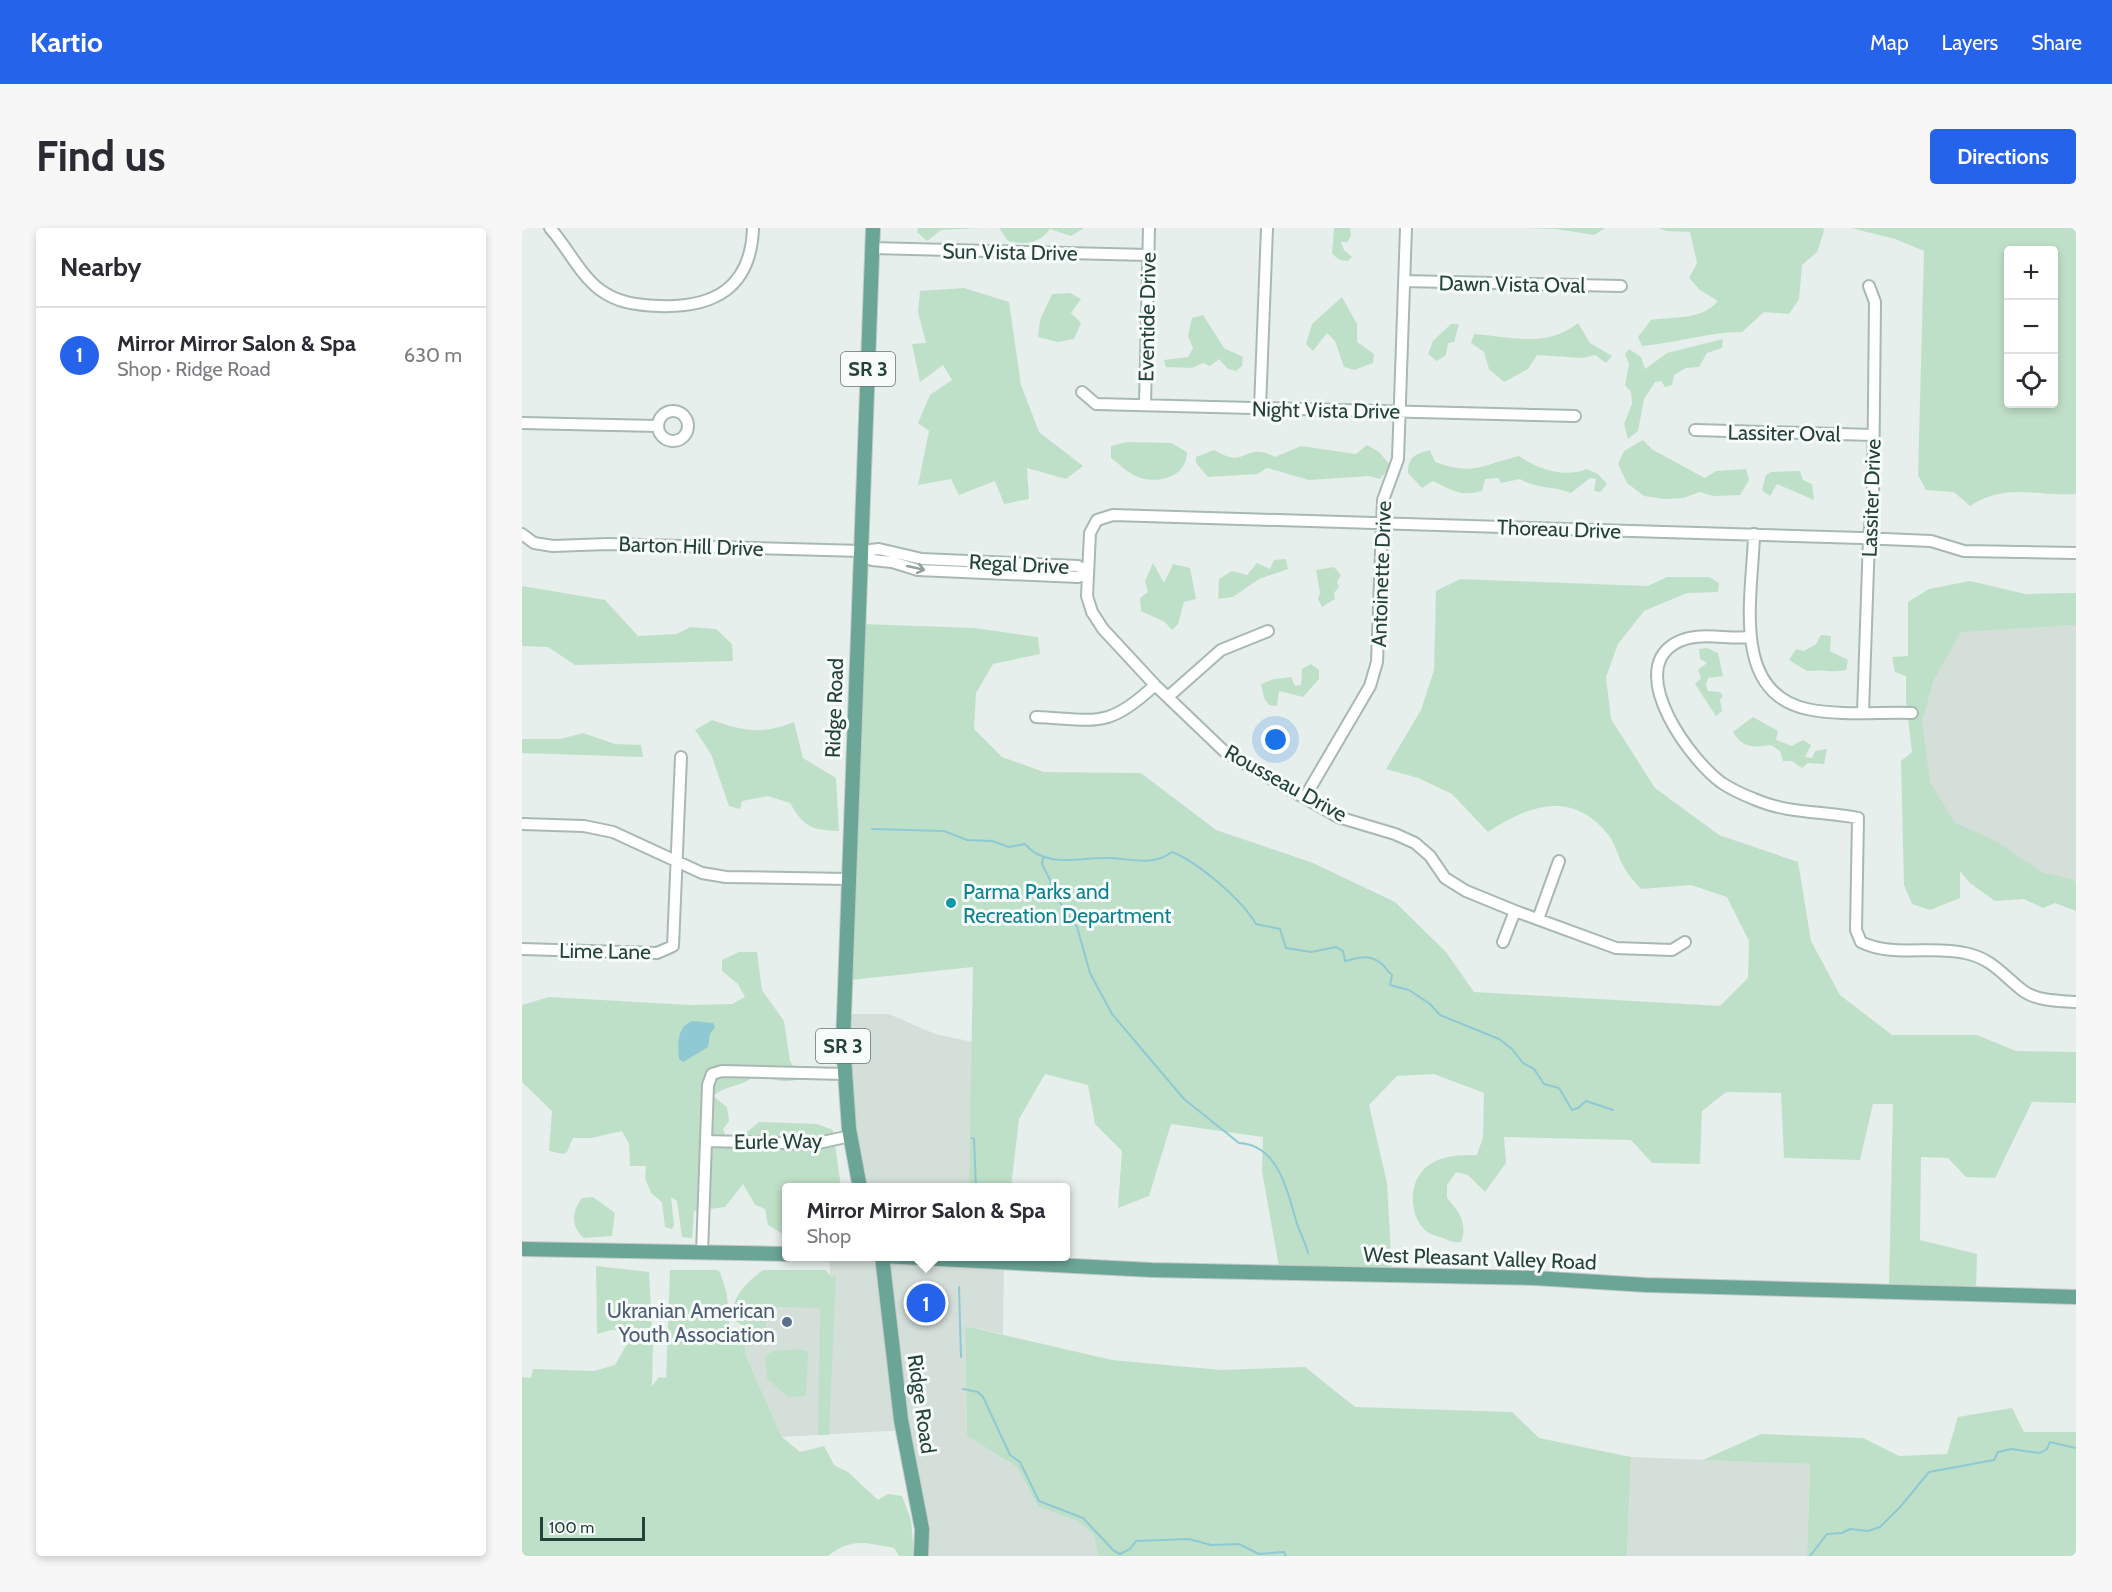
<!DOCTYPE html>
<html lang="en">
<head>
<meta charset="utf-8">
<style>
  :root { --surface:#fff; --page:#f7f7f7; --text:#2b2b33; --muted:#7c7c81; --line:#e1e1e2; --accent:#2563eb }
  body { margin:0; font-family:Cabin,sans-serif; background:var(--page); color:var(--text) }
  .controls { position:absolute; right:18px; top:18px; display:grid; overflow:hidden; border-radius:6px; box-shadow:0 3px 9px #0003 }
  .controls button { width:54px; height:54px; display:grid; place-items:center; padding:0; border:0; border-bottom:2px solid var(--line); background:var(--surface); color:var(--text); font:30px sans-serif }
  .scale { position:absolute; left:18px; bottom:15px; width:105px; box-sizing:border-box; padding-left:6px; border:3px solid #24423a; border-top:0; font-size:16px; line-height:21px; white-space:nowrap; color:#24423a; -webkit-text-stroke:4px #f7fbf9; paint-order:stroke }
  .you { position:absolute; left:754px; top:512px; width:21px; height:21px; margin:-15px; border:4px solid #fff; border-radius:50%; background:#1a73e8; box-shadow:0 0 0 9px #1a73e833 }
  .badge { display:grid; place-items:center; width:39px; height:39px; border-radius:50%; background:var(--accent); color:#fff; font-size:20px; font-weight:700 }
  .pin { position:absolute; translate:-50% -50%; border:3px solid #fff; box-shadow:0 2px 6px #0006 }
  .popup { position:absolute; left:260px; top:955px; width:288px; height:78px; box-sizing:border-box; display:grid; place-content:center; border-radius:6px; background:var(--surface); filter:drop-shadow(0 2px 4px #0005); font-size:20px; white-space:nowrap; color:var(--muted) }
  .popup b { font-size:22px; color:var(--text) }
  .popup::after { content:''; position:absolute; left:50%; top:100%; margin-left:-12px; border:12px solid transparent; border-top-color:var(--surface) }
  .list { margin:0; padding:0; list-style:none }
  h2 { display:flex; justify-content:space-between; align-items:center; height:78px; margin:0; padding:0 24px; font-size:26px }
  h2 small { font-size:20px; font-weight:400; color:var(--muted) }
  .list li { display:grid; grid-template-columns:39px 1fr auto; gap:18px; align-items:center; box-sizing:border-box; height:96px; padding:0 24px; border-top:2px solid var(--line) }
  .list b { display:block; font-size:22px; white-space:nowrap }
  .list p { margin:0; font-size:20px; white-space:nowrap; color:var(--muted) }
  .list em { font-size:20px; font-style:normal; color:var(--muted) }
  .icon { flex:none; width:33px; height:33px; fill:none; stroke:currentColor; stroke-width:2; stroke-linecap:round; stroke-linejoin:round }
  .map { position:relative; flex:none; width:1554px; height:1328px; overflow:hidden; border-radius:6px }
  header { display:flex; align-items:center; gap:36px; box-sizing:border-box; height:84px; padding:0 30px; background:var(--accent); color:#fff }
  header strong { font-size:28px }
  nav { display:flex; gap:33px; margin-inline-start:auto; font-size:21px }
  .intro { display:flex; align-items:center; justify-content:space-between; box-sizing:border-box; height:144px; padding:0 36px }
  h1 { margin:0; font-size:42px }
  .button { padding:15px 27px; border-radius:6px; background:var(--accent); color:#fff; font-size:21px; font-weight:700 }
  main { display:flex; gap:36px; padding:0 36px }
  aside { flex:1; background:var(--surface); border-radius:6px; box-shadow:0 3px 9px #0003 }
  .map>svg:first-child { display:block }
</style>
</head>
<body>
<header>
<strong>Kartio</strong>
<nav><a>Map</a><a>Layers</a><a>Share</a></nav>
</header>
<div class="intro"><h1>Find us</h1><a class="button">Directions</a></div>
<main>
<aside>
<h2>Nearby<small></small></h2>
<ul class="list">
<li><span class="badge">1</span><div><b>Mirror Mirror Salon &amp; Spa</b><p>Shop · Ridge Road</p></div><em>630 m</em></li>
</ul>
</aside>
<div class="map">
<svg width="1554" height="1328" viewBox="0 0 1554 1328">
  <rect width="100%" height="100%" fill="#e6efeb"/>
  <path fill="#d4dfda" d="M1554,397V669L1412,597L1390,524L1412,452L1439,403Z
    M328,786H367L413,806L451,814L447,959H345L333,903L326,834Z
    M308,1029H482L481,1106L443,1098L445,1208L495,1239L516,1279L555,1293L572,1307L576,1328H405L385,1202L260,1209L224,1128L219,1076L307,1075Z
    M1109,1229L1288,1236L1285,1328H1105Z"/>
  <path fill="#bfe0c8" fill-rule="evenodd" d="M396,0H458L419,2L405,13L395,4Z
    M477,0H562L549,8L528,1C517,16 503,17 486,13Z
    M812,0H828L829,8L825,14H819L822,22L830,29L826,33L818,32L810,26Z
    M1000,0H1083L1072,7L1034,1Z
    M1137,0H1301L1302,3L1295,24L1280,37L1277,71L1267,86L1242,84L1220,104C1186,104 1154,115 1120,118L1116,109L1129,92C1152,88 1179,93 1196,73L1178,62L1167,50L1175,35L1168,4L1145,3Z
    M1329,0H1554V266C1513,269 1486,254 1448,278L1432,264L1404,262L1396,247L1402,23L1373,11ZM1486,22H1532V176H1486Z
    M442,60L487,74L499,157L517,204L561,238L544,251L505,240L507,271L482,276L473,253L437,267L429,251L396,257L407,203L396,195L408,167L430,152L421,137L398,154L390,116L404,115L396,84L398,63Z
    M548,65L559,71L549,85L559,95L552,111L536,114L516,109L518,92L530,66Z
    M820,69L835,96V114L852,126L851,135L832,142L822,139L813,113L805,105L791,123L784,116L790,96Z
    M681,87L702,120L721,129L720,138L714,143L706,141L697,131L688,138L681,135L670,140L644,139L642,132L666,129L671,120L666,108L670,90Z
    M1056,95L1068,115L1090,128L1084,135L1073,127L1061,130L1015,127L1006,141L982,154L967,141L962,124L949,115L952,106C989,109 1025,120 1056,95Z
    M929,96H937L932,114L926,115L924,127L915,133L906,126L911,113Z
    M1201,111L1200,120L1185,125L1177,139L1164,140L1152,147L1150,157L1143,159L1139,153L1133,154L1122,171L1116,203L1106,211L1102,196L1110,176L1109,164L1103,157L1107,136L1103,126L1107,121L1119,129L1123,141L1145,125Z
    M1121,212L1131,222L1183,250L1194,243L1224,241L1227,252L1218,267L1191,268L1178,264L1161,270L1143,271L1122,268L1105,255L1096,236L1102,223Z
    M605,214L649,215L665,224C665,248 638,257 616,249C607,246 597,236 589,230V218Z
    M845,217L857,224L869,238L858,251L847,248L787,252L745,240L735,246L686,249L674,235V229L692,222C721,239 719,222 739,224C743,224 749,227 753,229L779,218L834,226Z
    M908,222L913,234C952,248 960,237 997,228C1017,242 1042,250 1065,241L1076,246L1085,256L1078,264L1072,263L1074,251L1068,250L1049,265C1033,258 1013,261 998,251L979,255L976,250L963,251L960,263C938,269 929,262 911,253L900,260L886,245C886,229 893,226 908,222Z
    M1278,243L1281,252L1290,256L1292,272L1255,256L1248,268L1240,262L1244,247L1249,244Z
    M764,331L766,341L737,351L711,369L696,371L697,351L710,343L725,347L735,335L748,341L752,332Z
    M631,335L642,355L651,336L668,340L674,371L662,374L656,396L650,402L643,394L619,383L618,370L626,364L623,353Z
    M812,339L819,347L815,354L817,359L812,365L813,371L800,379L796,371L798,365L794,342Z
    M1145,349H1187L1197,355L1196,364L1165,365L1122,383L1096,416L1084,449L1089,491L1133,560L1197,607L1276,634L1289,713L1318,767L1370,807H1455L1494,823L1554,824V875L1510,874L1473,950L1444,949L1426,930L1399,929L1398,1012L1455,1026L1454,1061L1367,1057L1371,876H1351L1338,932L1262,930L1259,865L1204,864L1180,883L1178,936L1130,935L1109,912L982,909L984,935L963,964L946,947L934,944L925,957V970C937,983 946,996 939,1014C932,1015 928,1013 921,1010C916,1008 909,1007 904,1003C885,986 886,948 910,935C923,927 940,927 955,927L961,909L962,865L912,846L875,848L847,877L865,955L870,1044L757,1039L740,943L741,909L649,896L627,968L596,980L600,923L573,896L566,857L523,846L497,891L489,959H447L451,739L328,752L341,396L452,400L516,409L518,426L471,436L454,465L452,501L480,529L522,544L619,545L694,602L791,635L873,674L924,724L952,764L1198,778L1226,750L1227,713L1205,669L1169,657L1119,661C1113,654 1106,647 1102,639C1096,630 1094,618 1088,609C1053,562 1009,575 966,604L930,566L896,550L864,541L899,482L912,442L914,363L938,351L1126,358Z
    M1448,353L1503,366L1554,365V397L1439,404L1412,452L1400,493L1408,554L1433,595L1472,612L1521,645L1551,651L1554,656V683L1533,675L1521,680L1502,671L1473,673L1448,655L1438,643V670L1408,682L1390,676L1382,657L1379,533L1390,524L1384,473V448L1373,444L1370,429L1386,428V374L1407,361Z
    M0,358L83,372L116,408L155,406L168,399L194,401L210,416L211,433L53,437L26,419L0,418Z
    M1299,407L1309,408L1308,423L1326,432L1324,442C1312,445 1300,441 1285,443L1267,432L1274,421L1282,423L1294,416Z
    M1185,420L1196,425L1201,448L1186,450L1184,457L1186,463L1198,464L1201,468L1198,472L1200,483L1194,488L1173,456L1179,450L1176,442L1185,435L1178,431L1177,421Z
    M789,436L797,442V451L781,469L757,463L755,478L747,477L742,470L739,456L752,451L769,449L773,458L779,457L780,441Z
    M1231,489L1256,503L1254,512L1270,518L1281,512L1289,517L1283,529L1290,530L1293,523L1305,521L1302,536L1286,535L1280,540L1270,533H1261L1258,523L1249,517C1231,519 1221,521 1211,504Z
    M190,492C222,503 239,507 272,494L281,530L314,550L317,603C289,602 282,599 268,575L246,568L220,573L218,581L207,578L189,526L173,502Z
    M61,505L93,516L119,517L121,529L0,525V511H38Z
    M217,724H235L240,762L262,793L268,833L275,844L276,851C263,856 247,852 237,843C225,859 205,856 191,868L205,879L207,893L201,901L204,909L216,911L237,894L295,896L311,902L319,959L264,960V1008L246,997L243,981L233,977L221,956L203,979L172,983L170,1010L160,1009L155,973L149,969L152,997L150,1001L143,999L140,974L129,965L123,950L124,938H108L107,916L100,903L69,910H51L45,924L41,926L27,923L30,883L0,854V777L27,769L168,777L210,776L223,769L216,756L200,743V732Z
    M71,969L93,985L90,1008L62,1010C48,998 50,983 60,970Z
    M74,1038L127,1044L131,1116L130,1158L137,1149L144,1150L148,1042H195L198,1044L205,1066L208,1107L222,1108L224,1128L260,1209L278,1224L302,1218L312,1237L326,1244L356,1272L366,1266L380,1268L389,1292L392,1328H377L372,1320C344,1315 330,1309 306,1328H0V1149L9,1150L11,1141L72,1143L93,1137L105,1116L106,1103L89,1102L75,1106Z
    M241,1042H304L309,1049L314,1047L307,1207H296L298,1080L256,1079L245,1084L243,1107L222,1106L221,1098L212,1092C207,1070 225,1054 241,1042Z
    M443,1098L590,1132L699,1142L783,1139L833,1179L990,1184L1017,1210L1109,1229L1105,1328H576L572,1307L555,1293L516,1279L495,1239L445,1208Z
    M277,1121L286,1124L284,1168L267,1169L245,1151L243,1128L251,1123Z
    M1490,1180L1502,1204H1554V1328H1285L1288,1236L1181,1232L1239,1206L1341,1210L1377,1228L1425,1226L1436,1189Z"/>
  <path fill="#8ec9d4" d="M170,793L191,795L193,799L188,806L186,819L161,834L157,831C156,816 154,800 170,793Z"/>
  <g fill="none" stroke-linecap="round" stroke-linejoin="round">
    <path stroke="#8ec9d4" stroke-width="2" d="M350,601L422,603L445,612L470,613L487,619L503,616C523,640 556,630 582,630C606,629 629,640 650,624C676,634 720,672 734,696L758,701L764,720L789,724L814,719L821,723L823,733C837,730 846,725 860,736C865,740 864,743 870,747L868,757L887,762L908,776L918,787L977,811L990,821L1001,835L1012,841L1022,856L1037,860L1050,882L1056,880L1064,873L1091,882
      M521,630L520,636L528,652L529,662L555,699L568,745L590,786L662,871L717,915C755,917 765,960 773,989C776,1002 783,1012 786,1025
      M450,910L452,911L454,960
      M437,1059L439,1129
      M441,1161L456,1164L461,1169L488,1227L498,1234L517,1273L561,1290L592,1323L598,1326L608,1321L614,1313L667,1311L689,1317L717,1316L737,1326L762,1324L764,1328
      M1288,1328L1305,1306L1320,1305L1328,1301L1346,1303L1358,1299L1379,1278L1407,1244L1472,1232L1476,1224L1489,1221L1518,1225L1525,1221L1528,1214L1554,1220"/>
    <defs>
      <path id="minor" d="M28,0C45,19 57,45 77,61C95,75 115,77 137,78C192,80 229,60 231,0
        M350,20L626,27
        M882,53L1099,58
        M560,164L574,176L1053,188
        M623,177L627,0
        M738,180L745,0
        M136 198a15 15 0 1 1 30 0a15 15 0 1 1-30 0Z
        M0,195L136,198
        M1173,202L1351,207
        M0,306L12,315L31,318L85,316L340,323L357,321L400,331L556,338L566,344
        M1232,306C1231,364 1207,464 1285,481C1318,488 1356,484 1390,485
        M340,323L350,332L370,334L396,342L556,349L566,344
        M1228,409C1204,412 1174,402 1152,416C1104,446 1170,534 1200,555C1209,561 1222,567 1232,571C1266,586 1301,583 1336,590L1334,702L1339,714C1371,730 1409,717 1443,725C1469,730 1481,747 1500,762C1514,773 1537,773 1554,774
        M647,468L699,422L746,403
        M1341,484L1347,310L1351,270L1353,74L1347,58
        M514,489C575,492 586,501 633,457
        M783,569L848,458L855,434L861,272L876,231L884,0
        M0,596L62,598L91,604L180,645L204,649L326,651
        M1016,691L1037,633
        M981,714L993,683
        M1163,714L1150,722L1094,720L993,683L944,663L923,650L908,628L893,615L873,606L816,589L703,524L633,457L581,401L570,384L565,368L568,305L575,292L591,287L1339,310L1409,313L1442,323L1554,325
        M0,721L135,725L151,718L159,529
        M184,913L292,916L328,908
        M180,1025L186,857L190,846L200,843L323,846"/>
      <path id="major" d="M338,960L327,901L321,815L351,0
        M0,1021L264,1026
        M360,1028L630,1042L1012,1050L1124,1057L1554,1069
        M360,1028L379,1192L400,1301L399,1328"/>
    </defs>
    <use href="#minor" stroke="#a8b8b2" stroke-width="14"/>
    <use href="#major" stroke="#c2cac8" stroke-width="16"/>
    <use href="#minor" stroke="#fff" stroke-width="10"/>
    <use href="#major" stroke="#6aa596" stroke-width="14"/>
  </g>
  <defs><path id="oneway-shaft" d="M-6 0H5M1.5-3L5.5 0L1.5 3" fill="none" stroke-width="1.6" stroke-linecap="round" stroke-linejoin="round" transform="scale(1.5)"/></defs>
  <use stroke="#92a09c" href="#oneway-shaft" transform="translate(394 340) rotate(13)"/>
  <circle fill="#0f9aa8" stroke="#f7fbf9" stroke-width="2" cx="429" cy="675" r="6"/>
  <circle fill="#5c6f8a" stroke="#f7fbf9" stroke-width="2" cx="265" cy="1094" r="6"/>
  <g text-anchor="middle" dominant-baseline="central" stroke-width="6" stroke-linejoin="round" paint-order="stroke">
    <g fill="#f7fbf9" stroke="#637a73" stroke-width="1.5">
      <rect x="319" y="124" width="54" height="34" rx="4.5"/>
      <rect x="294" y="801" width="54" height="34" rx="4.5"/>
    </g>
    <g font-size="20" font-weight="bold" fill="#24423a">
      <text x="346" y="141">SR 3</text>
      <text x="321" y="818">SR 3</text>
    </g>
    <g font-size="21" fill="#24423a" stroke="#f7fbf9">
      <text transform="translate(488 24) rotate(1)">Sun Vista Drive</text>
      <text transform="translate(990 56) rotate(1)">Dawn Vista Oval</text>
      <text transform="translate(625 89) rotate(-89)">Eventide Drive</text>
      <text transform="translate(804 182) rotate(1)">Night Vista Drive</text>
      <text transform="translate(1262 205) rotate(1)">Lassiter Oval</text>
      <text transform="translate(1349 270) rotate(-88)">Lassiter Drive</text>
      <text transform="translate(1037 301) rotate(2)">Thoreau Drive</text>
      <text transform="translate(169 318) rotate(2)">Barton Hill Drive</text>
      <text transform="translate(497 336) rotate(3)">Regal Drive</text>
      <text transform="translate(859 346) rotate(-88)">Antoinette Drive</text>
      <text transform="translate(312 480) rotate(-88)">Ridge Road</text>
      <text transform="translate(764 555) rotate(29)">Rousseau Drive</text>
      <text transform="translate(83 723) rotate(1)">Lime Lane</text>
      <text transform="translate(256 913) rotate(-1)">Eurle Way</text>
      <text transform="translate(958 1030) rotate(2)">West Pleasant Valley Road</text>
      <text transform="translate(400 1176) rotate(82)">Ridge Road</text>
    </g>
    <g font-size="21" fill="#0d838f" stroke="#f7fbf9" text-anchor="start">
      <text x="441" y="663">Parma Parks and<tspan x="441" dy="24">Recreation Department</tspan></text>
    </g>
    <g font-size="21" fill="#4e5e75" stroke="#f7fbf9" text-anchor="end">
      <text x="253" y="1082">Ukranian American<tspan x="253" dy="24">Youth Association</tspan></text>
    </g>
  </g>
</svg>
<div class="controls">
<button>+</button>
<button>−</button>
<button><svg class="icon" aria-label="locate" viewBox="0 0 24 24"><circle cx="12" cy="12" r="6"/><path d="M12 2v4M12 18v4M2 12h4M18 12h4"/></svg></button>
</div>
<div class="scale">100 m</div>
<div class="you"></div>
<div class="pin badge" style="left:404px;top:1075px">1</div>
<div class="popup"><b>Mirror Mirror Salon &amp; Spa</b>Shop</div>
</div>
</main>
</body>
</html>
